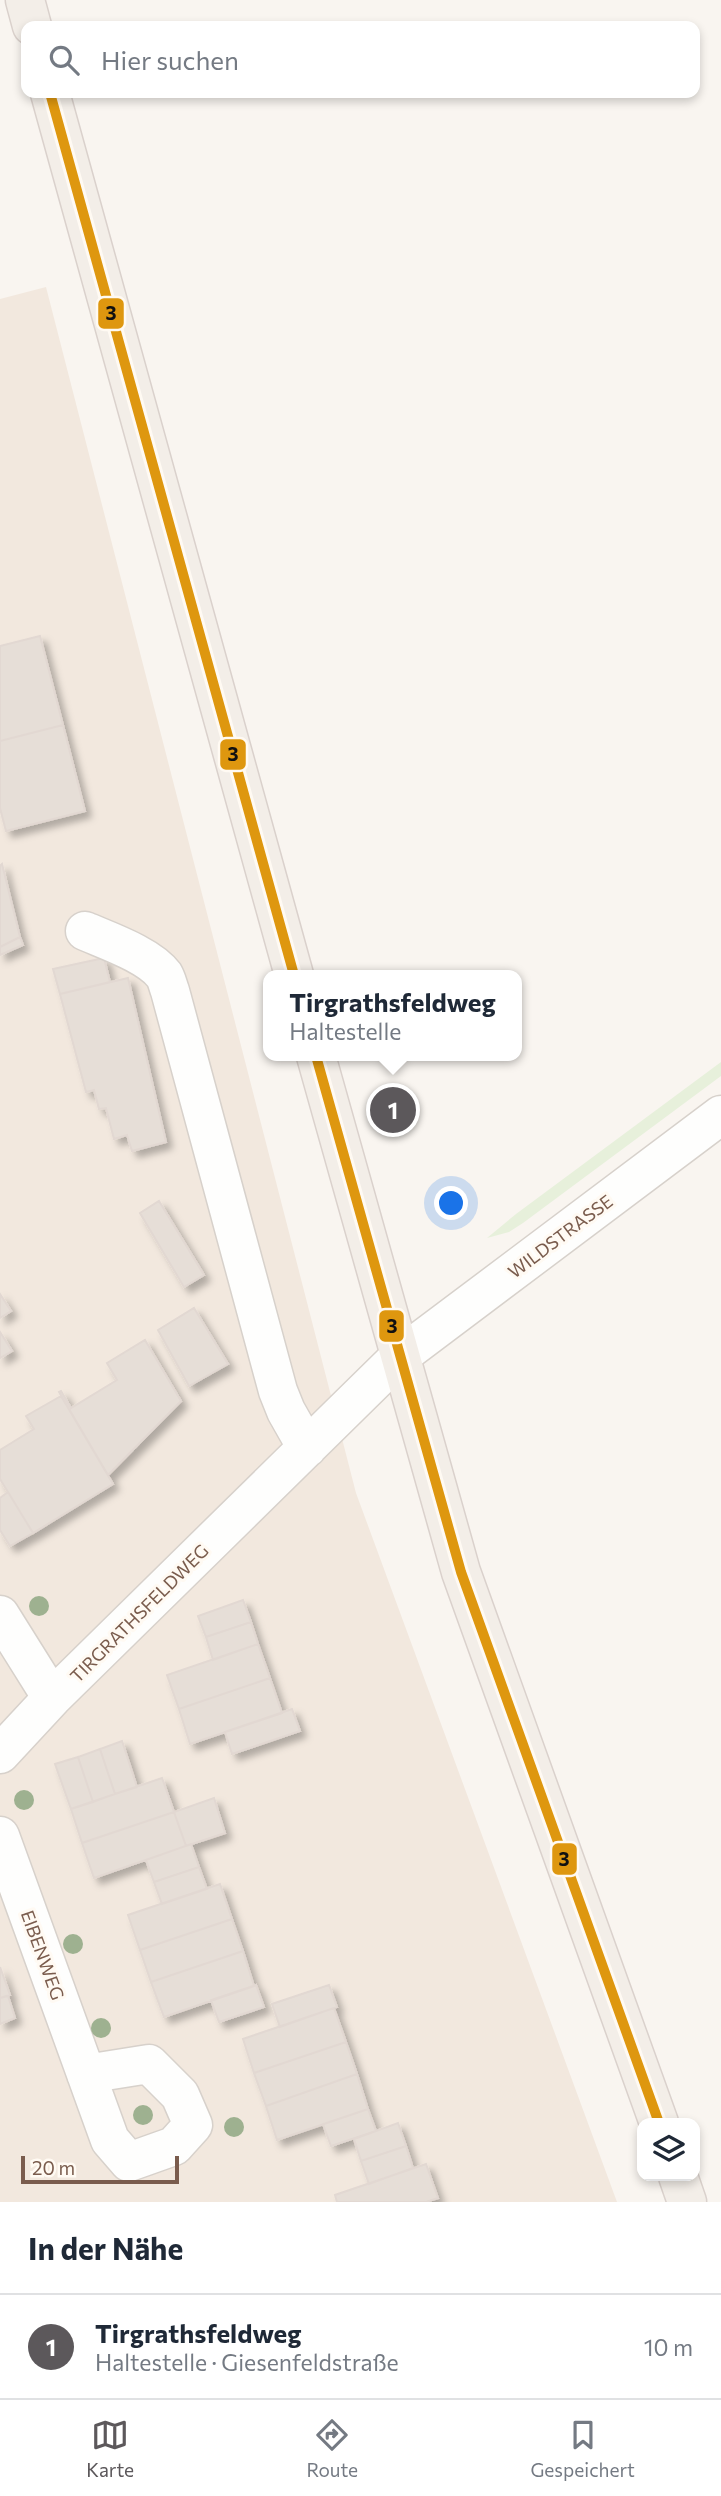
<!DOCTYPE html>
<html lang="de">
<head>
<meta charset="utf-8">
<style>
  :root { --surface:#fff; --page:#f2f2f3; --text:#1f2937; --muted:#747a83; --line:#e0e1e3; --accent:#5c585b }
  body { margin:0; font-family:Commissioner,sans-serif; background:var(--page); color:var(--text) }
  .controls { position:absolute; right:21px; bottom:21px; display:grid; overflow:hidden; border-radius:14px; box-shadow:0 4px 10px #0003 }
  .controls button { width:63px; height:63px; display:grid; place-items:center; padding:0; border:0; border-bottom:2px solid var(--line); background:var(--surface); color:var(--text); font:35px sans-serif }
  .scale { position:absolute; left:21px; bottom:18px; width:158px; box-sizing:border-box; padding-left:7px; border:4px solid #7a5c4d; border-top:0; font-size:19px; line-height:24px; white-space:nowrap; color:#7a5c4d; -webkit-text-stroke:5px #fffaf3; paint-order:stroke }
  .you { position:absolute; left:452px; top:1204px; width:24px; height:24px; margin:-18px; border:5px solid #fff; border-radius:50%; background:#1a73e8; box-shadow:0 0 0 10px #1a73e833 }
  .badge { display:grid; place-items:center; width:46px; height:46px; border-radius:50%; background:var(--accent); color:#fff; font-size:23px; font-weight:700 }
  .pin { position:absolute; translate:-50% -50%; border:4px solid #fff; box-shadow:0 2px 7px #0006 }
  .popup { position:absolute; left:263px; top:970px; width:259px; height:91px; box-sizing:border-box; display:grid; place-content:center; border-radius:14px; background:var(--surface); filter:drop-shadow(0 2px 5px #0005); font-size:23px; white-space:nowrap; color:var(--muted) }
  .popup b { font-size:26px; color:var(--text) }
  .popup::after { content:''; position:absolute; left:50%; top:100%; margin-left:-14px; border:14px solid transparent; border-top-color:var(--surface) }
  .list { margin:0; padding:0; list-style:none }
  h2 { display:flex; justify-content:space-between; align-items:center; height:91px; margin:0; padding:0 28px; font-size:30px }
  h2 small { font-size:23px; font-weight:400; color:var(--muted) }
  .list li { display:grid; grid-template-columns:46px 1fr auto; gap:21px; align-items:center; box-sizing:border-box; height:105px; padding:0 28px; border-top:2px solid var(--line) }
  .list b { display:block; font-size:26px; white-space:nowrap }
  .list p { margin:0; font-size:23px; white-space:nowrap; color:var(--muted) }
  .list em { font-size:23px; font-style:normal; color:var(--muted) }
  .icon { flex:none; width:38px; height:38px; fill:none; stroke:currentColor; stroke-width:2; stroke-linecap:round; stroke-linejoin:round }
  .map { position:relative; flex:none; width:721px; height:2202px; overflow:hidden }
  .search { position:absolute; background:var(--surface); box-shadow:0 4px 10px #0003; left:21px; right:21px; top:21px; height:77px; display:flex; align-items:center; gap:18px; box-sizing:border-box; padding:0 24px; border-radius:14px; color:var(--muted); font-size:26px }
  .sheet { height:196px; background:var(--surface) }
  nav { display:flex; justify-content:space-around; align-items:center; box-sizing:border-box; height:98px; border-top:2px solid var(--line); background:var(--surface); font-size:19px; color:var(--muted) }
  nav a { display:grid; justify-items:center; gap:4px }
  nav .on { color:var(--accent) }
  .map>svg:first-child { display:block }
</style>
</head>
<body>
<div class="map">
<svg width="721" height="2202" viewBox="0 0 721 2202">
  <defs>
    <filter id="shadow"><feDropShadow dx="6" dy="6" stdDeviation="3.5" flood-color="#0004"/></filter>
  </defs>
  <rect width="100%" height="100%" fill="#f9f5f0"/>
  <path fill="#f2e8de" d="M46,287L356,1493L617,2202H0V299Z"/>
  <path fill="#e7f0db" d="M721,1062V1076L523,1223L509,1232L487,1238L516,1214Z"/>
  <path fill="#e6ded7" stroke="#e2d8d2" stroke-width="2" filter="url(#shadow)" d="M40,636L63,725L0,741V646Z
    M63,725L85,811L6,831L0,808V741Z
    M2,864L20,937L0,947V866Z
    M20,937L23,945L0,955V947Z
    M104,958L110,982L60,994L53,969Z
    M128,978L166,1142L132,1151L127,1135L114,1139L106,1108L99,1109L94,1090L86,1092L60,994Z
    M159,1201L204,1275L184,1287L140,1213Z
    M0,1294L11,1311L0,1318Z
    M194,1308L228,1364L189,1386L158,1330Z
    M0,1332L12,1351L0,1358Z
    M145,1340L181,1401L108,1475L59,1392L61,1391L71,1408L117,1380L107,1363Z
    M61,1396L113,1484L33,1533L0,1479V1450L34,1429L26,1416Z
    M8,1492L33,1533L10,1546L0,1530V1498Z
    M243,1600L251,1622L206,1637L198,1616Z
    M251,1622L258,1644L213,1660L206,1637Z
    M258,1644L270,1678L179,1709L167,1675Z
    M270,1678L282,1713L190,1744L179,1709Z
    M292,1709L300,1731L232,1754L225,1732Z
    M122,1741L137,1787L115,1794L100,1749Z
    M100,1749L115,1794L93,1802L78,1757Z
    M78,1757L93,1802L71,1809L55,1764Z
    M162,1778L174,1812L82,1843L71,1809Z
    M214,1798L225,1833L186,1846L174,1812Z
    M174,1812L186,1846L94,1878L82,1843Z
    M191,1844L199,1867L154,1882L146,1860Z
    M199,1867L207,1889L162,1904L154,1882Z
    M220,1884L232,1919L140,1950L128,1915Z
    M232,1919L243,1951L151,1982L140,1950Z
    M243,1951L254,1986L164,2017L151,1982Z
    M0,1967L10,1995L0,1998Z
    M256,1985L264,2007L219,2022L211,2000Z
    M329,1985L337,2007L280,2027L272,2004Z
    M8,1996L15,2018L0,2024V1998Z
    M334,2008L346,2042L254,2073L243,2039Z
    M346,2042L357,2074L266,2106L254,2073Z
    M357,2074L368,2109L277,2140L266,2106Z
    M368,2109L376,2131L331,2146L323,2124Z
    M398,2123L406,2146L361,2161L354,2139Z
    M406,2146L413,2168L369,2184L361,2161Z
    M426,2164L438,2198L426,2202H337L335,2195Z"/>
  <g fill="none" stroke-linecap="round" stroke-linejoin="round">
    <defs>
      <path id="minor" d="M85,931C108,941 149,955 164,975C167,980 168,986 170,991L278,1391L286,1411L307,1448
        M0,1615L52,1698
        M0,1754L52,1698L399,1357L721,1115
        M0,1836L110,2140L129,2162L174,2146L193,2125L180,2095L149,2064L86,2074"/>
      <path id="major" d="M25,0L32,26
        M50,93L294,975
        M316,1056L461,1572L659,2123
        M678,2176L687,2202"/>
    </defs>
    <use href="#minor" stroke="#d7d1cb" stroke-width="41"/>
    <use href="#major" stroke="#dad1cc" stroke-width="41"/>
    <use href="#minor" stroke="#fefefd" stroke-width="38"/>
    <use href="#major" stroke="#f3eee8" stroke-width="38"/>
    <defs>
      <path id="bus-1" d="M50,93L294,975
        M316,1056L461,1572L659,2123"/>
    </defs>
    <use href="#bus-1" stroke="#fffaf3" stroke-width="16"/>
    <use href="#bus-1" stroke="#de970f" stroke-width="10"/>
  </g>
  <g fill="#9eb190">
    <circle cx="39" cy="1606" r="10"/>
    <circle cx="24" cy="1800" r="10"/>
    <circle cx="73" cy="1944" r="10"/>
    <circle cx="101" cy="2028" r="10"/>
    <circle cx="143" cy="2115" r="10"/>
    <circle cx="234" cy="2127" r="10"/>
  </g>
  <g text-anchor="middle" dominant-baseline="central" stroke-width="6" stroke-linejoin="round" paint-order="stroke">
    <g font-size="18" fill="#7a5c4d" stroke="#fffaf3">
      <text transform="translate(560 1236) rotate(-37)">WILDSTRASSE</text>
      <text transform="translate(139 1613) rotate(-45)">TIRGRATHSFELDWEG</text>
      <text transform="translate(43 1955) rotate(70)">EIBENWEG</text>
    </g>
  </g>
  <g stroke="#fffaf3" stroke-width="2.5">
    <rect x="97" y="297" width="28" height="33" rx="7" fill="#de970f"/>
    <rect x="219" y="738" width="28" height="33" rx="7" fill="#de970f"/>
    <rect x="378" y="1309" width="27" height="34" rx="7" fill="#de970f"/>
    <rect x="551" y="1842" width="27" height="34" rx="7" fill="#de970f"/>
  </g>
  <g font-size="19" text-anchor="middle" font-weight="bold" fill="#111">
    <text x="111" y="320">3</text>
    <text x="233" y="761">3</text>
    <text x="392" y="1333">3</text>
    <text x="564" y="1866">3</text>
  </g>
</svg>
<div class="controls">
<button><svg class="icon" aria-label="layers" viewBox="0 0 24 24"><path d="M12 4l9 5-9 5-9-5zM3 14l9 5 9-5"/></svg></button>
</div>
<div class="scale">20 m</div>
<div class="you"></div>
<div class="pin badge" style="left:393px;top:1110px">1</div>
<div class="popup"><b>Tirgrathsfeldweg</b>Haltestelle</div>
<div class="search"><svg class="icon" aria-label="search" viewBox="0 0 24 24"><circle cx="10" cy="10" r="6"/><path d="M15 15l6 6"/></svg>Hier suchen</div>
</div>
<section class="sheet">
<h2>In der Nähe<small></small></h2>
<ul class="list">
<li><span class="badge">1</span><div><b>Tirgrathsfeldweg</b><p>Haltestelle · Giesenfeldstraße</p></div><em>10 m</em></li>
</ul>
</section>
<nav>
<a class="on"><svg class="icon" aria-label="map" viewBox="0 0 24 24"><path d="M3 6l6-2 6 2 6-2v14l-6 2-6-2-6 2zM9 4v14M15 6v14"/></svg>Karte</a>
<a><svg class="icon" aria-label="directions" viewBox="0 0 24 24"><path d="M12 3l9 9-9 9-9-9zM9 14v-3h6M13 9l2 2-2 2"/></svg>Route</a>
<a><svg class="icon" aria-label="saved" viewBox="0 0 24 24"><path d="M7 4h10v16l-5-4-5 4z"/></svg>Gespeichert</a>
</nav>
</body>
</html>
